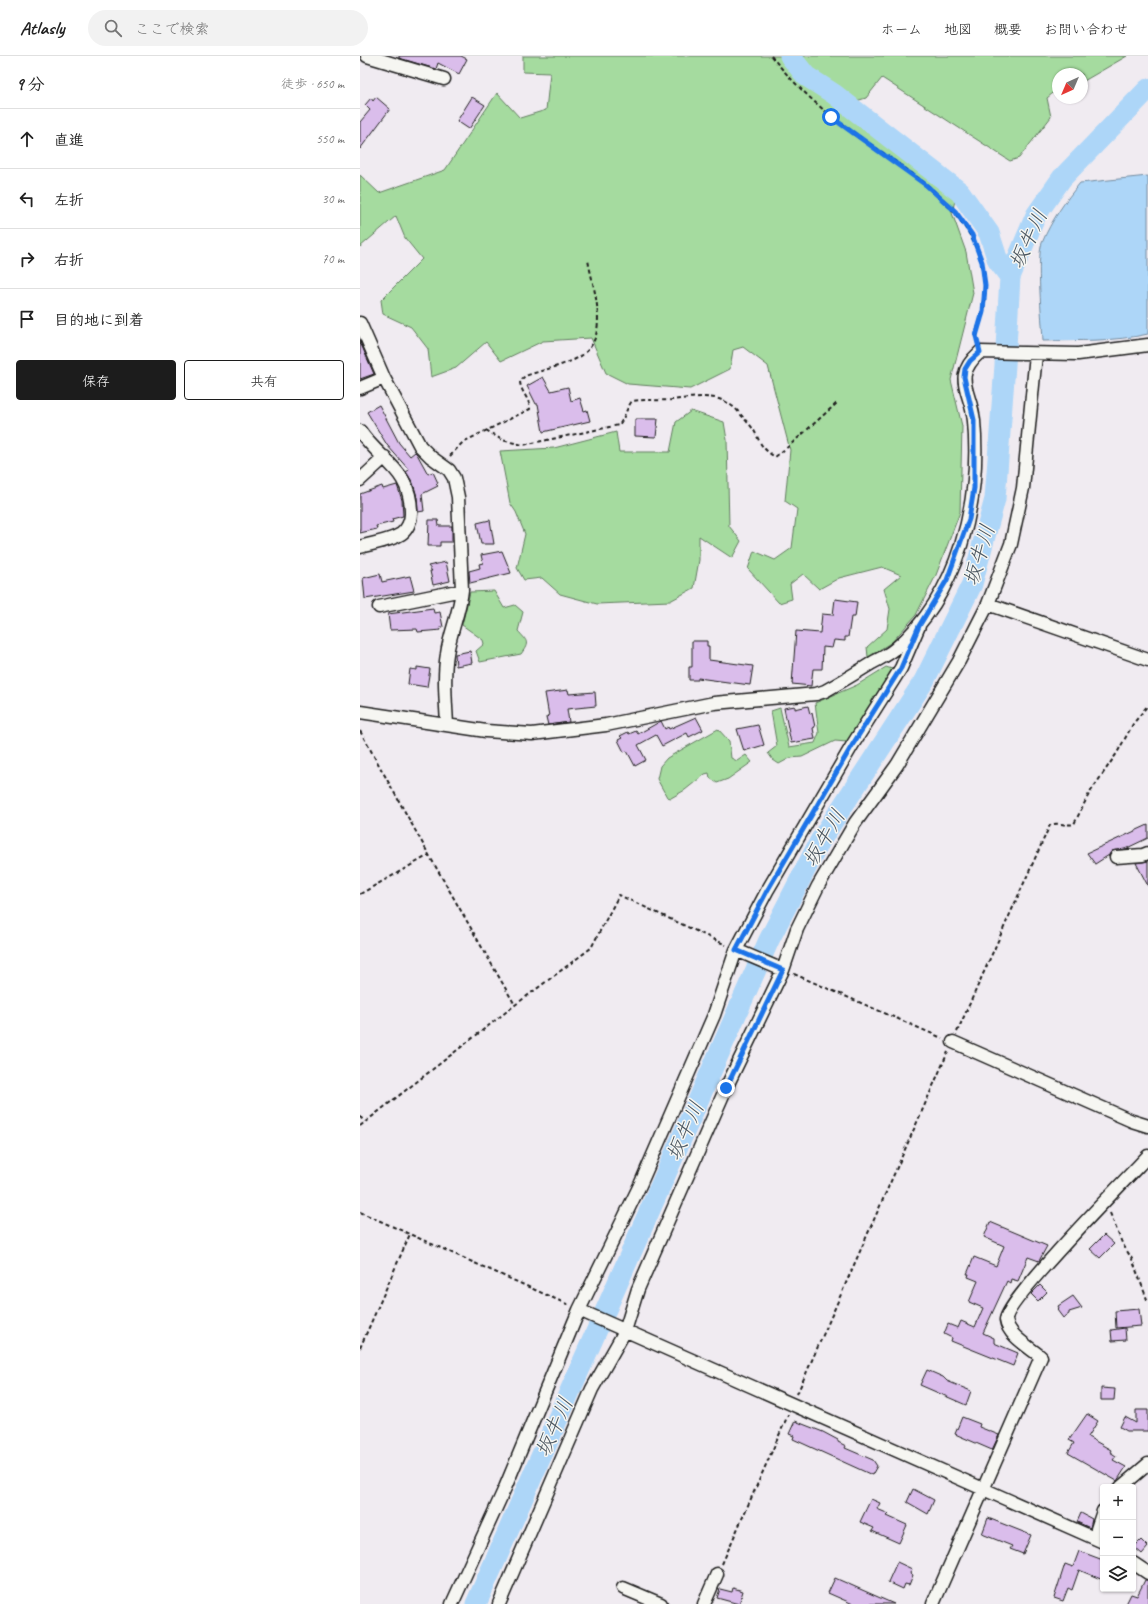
<!DOCTYPE html>
<html lang="ja">
<head>
<meta charset="utf-8">
<style>
  :root { --surface:#fff; --page:#f2f2f2; --text:#222; --muted:#767676; --line:#e0e0e0; --accent:#1c1c1c }
  body { margin:0; font-family:Caveat,"Klee One",sans-serif; background:var(--page); color:var(--text) }
  .controls { position:absolute; right:12px; bottom:12px; display:grid; overflow:hidden; border-radius:4px; box-shadow:0 1px 3px #0004 }
  .controls button { width:36px; height:36px; display:grid; place-items:center; padding:0; border:0; border-bottom:1px solid var(--line); background:var(--surface); color:var(--text); font:20px sans-serif }
  .compass { position:absolute; left:692px; top:12px; width:36px; height:36px; border-radius:50%; background:var(--surface); box-shadow:0 1px 3px #0004; rotate:224deg }
  .stop { position:absolute; width:12px; height:12px; margin:-9px; border:3px solid #1a73e8; border-radius:50%; background:#fff }
  .stop.end { background:#1a73e8; border-color:#fff; box-shadow:0 1px 4px #0008 }
  .list { margin:0; padding:0; list-style:none }
  h2 { display:flex; justify-content:space-between; align-items:center; height:52px; margin:0; padding:0 16px; font-size:17px }
  h2 small { font-size:13px; font-weight:400; color:var(--muted) }
  .list li { display:grid; grid-template-columns:26px 1fr auto; gap:12px; align-items:center; box-sizing:border-box; height:60px; padding:0 16px; border-top:1px solid var(--line) }
  .list b { display:block; font-size:15px; white-space:nowrap }
  .list em { font-size:13px; font-style:normal; color:var(--muted) }
  .actions { display:flex; gap:8px; padding:12px 16px }
  .actions a { flex:1; padding:9px 0; border:1px solid var(--accent); border-radius:4px; text-align:center; font-size:14px; color:var(--accent) }
  .actions .main { background:var(--accent); color:#fff }
  .icon { flex:none; width:22px; height:22px; fill:none; stroke:currentColor; stroke-width:2; stroke-linecap:round; stroke-linejoin:round }
  .map { position:relative; flex:none; width:788px; height:1548px; overflow:hidden }
  header { display:flex; align-items:center; gap:24px; box-sizing:border-box; height:56px; padding:0 20px; background:var(--surface); border-bottom:1px solid var(--line) }
  header strong { font-size:19px }
  nav { display:flex; gap:22px; margin-inline-start:auto; font-size:14px }
  .search { width:280px; height:36px; background:var(--page); display:flex; align-items:center; gap:10px; box-sizing:border-box; padding:0 14px; border-radius:22px; color:var(--muted); font-size:15px }
  main { display:flex }
  aside { flex:1; background:var(--surface) }
  .map>svg:first-child { display:block }
</style>
</head>
<body>
<header>
<strong>Atlasly</strong>
<div class="search"><svg class="icon" aria-label="search" viewBox="0 0 24 24"><circle cx="10" cy="10" r="6"/><path d="M15 15l6 6"/></svg>ここで検索</div>
<nav><a>ホーム</a><a>地図</a><a>概要</a><a>お問い合わせ</a></nav>
</header>
<main>
<aside>
<h2>9 分<small>徒歩 · 650 m</small></h2>
<ul class="list">
<li><svg class="icon" aria-label="ahead" viewBox="0 0 24 24"><path d="M12 20V5M6 11l6-6 6 6"/></svg><div><b>直進</b></div><em>550 m</em></li>
<li><svg class="icon" aria-label="left" viewBox="0 0 24 24"><path d="M17 20v-9H6M10 6l-5 5 5 5"/></svg><div><b>左折</b></div><em>30 m</em></li>
<li><svg class="icon" aria-label="right" viewBox="0 0 24 24"><path d="M7 20v-9h11M14 6l5 5-5 5"/></svg><div><b>右折</b></div><em>70 m</em></li>
<li><svg class="icon" aria-label="arrive" viewBox="0 0 24 24"><path d="M6 21V4h12l-3 4 3 4H6"/></svg><div><b>目的地に到着</b></div></li>
</ul>
<div class="actions"><a class="main">保存</a><a>共有</a></div>
</aside>
<div class="map">
<svg width="788" height="1548" viewBox="0 0 788 1548">
  <rect width="100%" height="100%" fill="#f0ebf1"/>
  <filter id="ink" filterUnits="userSpaceOnUse"><feTurbulence type="fractalNoise" baseFrequency=".025" numOctaves="2"/><feDisplacementMap in="SourceGraphic" scale="8" xChannelSelector="R" yChannelSelector="G"/><feConvolveMatrix kernelMatrix="1 2 1 2 8 2 1 2 1" color-interpolation-filters="sRGB"/></filter>
  <g filter="url(#ink)">
    <path fill="#a5db9f" stroke="#607c5e" d="M163,0H425L450,30L492,58L596,140L592,157L606,196L613,237L591,324L602,370L600,456L576,519L556,559L532,586L508,601L507,591L527,573L530,553L524,533L541,519L522,511L479,522L459,533L443,518L430,528L432,543L419,547L388,513L394,495L415,504L432,492L437,453L425,445L430,394L408,310L383,291L373,294L370,313L330,333L268,328L246,317L231,282L183,285L141,305L126,286L96,312L71,321L68,293L51,271L23,258L21,244L62,203L45,182L36,160L0,191V119L19,137L85,114L137,37L160,62L186,54L190,17L163,16Z
      M439,0H767L722,26V18H698V33L687,42L691,61L659,102L650,105L522,22L506,42L496,45C476,32 453,20 439,0Z
      M331,355L364,366L367,384L369,470L381,485L372,502L339,480V504L334,532L310,545L237,548L200,538L182,522L164,524L157,512L165,478L156,456L150,447L140,395L194,392L256,376L259,396H310L316,366Z
      M134,535L144,552L155,549L163,556L158,575C167,585 170,586 161,598L120,606L116,595L124,588L123,584L102,569L110,536Z
      M526,611L532,613L492,682L487,686L475,685L442,701L430,702L419,708L413,704L408,697L417,690L411,655L420,652L429,691L455,687L459,677L455,647L497,629Z
      M358,673L369,685L371,702L377,705L386,699L392,706L368,723L357,727L350,722L349,717L345,718L325,734L311,742L307,741L297,723L300,710L307,702Z"/>
    <path fill="#add6f8" stroke="#738ca0" d="M788,120V278C754,286 718,284 683,285C682,263 676,204 682,187C691,165 705,145 720,127Z"/>
    <g fill="none" stroke-linecap="round" stroke-linejoin="round">
      <path stroke="#add6f8" stroke-width="21" d="M430,0L446,20L474,38L600,136L629,177L638,205L650,221
        M116,1548L409,884L460,785L564,625L612,528L635,443L645,309L650,221L676,159L702,122L788,33"/>
    </g>
    <path fill="#dabdeb" stroke="#1c1c1c" d="M39,0H101L107,3L99,18L78,7L76,13L39,2Z
      M16,41L30,53L0,93V66L10,54L5,49L11,42L13,45Z
      M112,41L125,49L109,73L97,65Z
      M0,286L14,318L0,323Z
      M183,321L191,335L208,331L211,345L220,342L224,355L227,354L230,365L183,376L178,348H176L167,330Z
      M19,349L39,387L50,400L55,396L57,398L68,418L73,416L78,427L76,428L78,430L62,438L64,455L58,456L57,441L53,427L46,416L49,414L27,389L7,356Z
      M275,363H298L296,381L275,380Z
      M37,429L42,444L43,460L32,463L33,466L16,470L17,473L0,477V438L22,430L23,433Z
      M69,464H78L79,470H92V486H80V490H68Z
      M130,464L134,488H121L117,467Z
      M142,495L151,517L110,527L109,515L120,512L119,508L123,507L121,499Z
      M86,506L90,525L73,529L70,515H72L68,510Z
      M20,518L22,526L50,520L54,535L5,543L3,522Z
      M475,543L497,546L495,561H491L488,581H485V585L474,584L472,592L463,591L462,613H453L451,630L432,628L436,575L460,577L462,558L473,559Z
      M73,552L74,557L80,556L83,571H80L81,574L58,576L57,573L30,574L28,558Z
      M332,585H347V590H349V604L393,610L390,629L338,622V624H329V611H332Z
      M110,595L112,607L96,610L95,598Z
      M57,611L70,613L67,631L48,628L50,613L57,614Z
      M208,634L209,638L235,636L236,650L207,653L209,666L188,669L186,661L189,660L185,637Z
      M435,650V653L448,650L450,658L452,657L455,671L453,672L455,683L431,687L424,652Z
      M336,661L343,674L329,681L327,677L302,690L296,679L278,689L286,704L275,710L267,695L264,696L258,684L262,682L260,680L268,676L269,678L276,675L278,678L301,665L305,673L308,671L309,673Z
      M398,669L404,689L384,695L377,673Z
      M788,769V782L765,793L752,795L749,799L735,808L727,797Z
      M788,805V830L776,807Z
      M630,1166L687,1190L679,1205L668,1201L658,1225L651,1223L650,1227L647,1225L623,1277L634,1282V1287L658,1297L653,1310L591,1285L592,1282L584,1278L588,1268L598,1272L601,1265L615,1271L623,1252L609,1246L618,1225L608,1221L609,1218H607L614,1201L636,1210L644,1190L624,1181Z
      M744,1179L754,1188L740,1202L730,1193Z
      M680,1229L687,1236L678,1245L671,1238Z
      M713,1240L722,1252L709,1256V1258L703,1262L697,1254L699,1252L698,1250Z
      M779,1253L781,1270L756,1272L755,1255Z
      M765,1272L766,1284L752,1285L751,1274Z
      M567,1314L583,1321L587,1325L611,1335L606,1349L560,1329Z
      M741,1332L755,1333L754,1344H741Z
      M776,1354H788V1375H767L760,1371L765,1361L776,1367Z
      M727,1358L738,1365L728,1381L751,1394L750,1396L756,1400L753,1404L766,1411L757,1425L708,1397L714,1387L709,1384Z
      M602,1361L620,1368L619,1371L639,1379L632,1394L595,1378Z
      M435,1365L463,1376L478,1384V1386L486,1390L485,1392L513,1404L517,1410L512,1419L433,1383L434,1380L429,1378Z
      M553,1433L574,1444L568,1458L547,1446Z
      M511,1443L520,1447L517,1453L529,1458L527,1460L547,1469L539,1487L512,1475L514,1472L500,1466Z
      M721,1457L732,1463L730,1472L717,1466Z
      M628,1462L671,1479L663,1498L650,1493L652,1490L622,1478Z
      M781,1484L788,1491L782,1498L774,1491Z
      M719,1495L743,1504V1524L719,1514L712,1534L708,1532L703,1545L694,1542L705,1508L713,1511Z
      M537,1506L552,1513L550,1517L553,1519L549,1529L545,1528L543,1533L528,1526Z
      M475,1522L534,1548H493L468,1537Z
      M785,1524H788V1548H766L771,1538L777,1540Z
      M373,1532L383,1535L379,1548L357,1542L360,1533L372,1536Z"/>
    <g fill="none" stroke-linecap="round" stroke-linejoin="round">
      <defs>
        <path id="street" d="M7,0L84,23
          M0,267L24,322L60,390L71,401L89,414L94,422L98,441L102,534C100,556 90,576 87,598C83,621 86,646 87,669
          M0,332L24,322
          M0,375C20,405 52,414 51,458C51,465 47,474 41,478C30,485 13,487 0,491
          M0,424L25,401
          M628,548L788,604
          M19,551L102,534
          M0,656L126,675L172,678L246,669L354,647L456,638L465,635C481,626 496,617 512,607C519,603 528,599 535,593C599,539 621,445 614,365C611,334 591,322 620,296L718,298L788,289
          M756,801L783,799L788,797
          M376,894L423,914
          M593,986L772,1065L788,1070
          M219,1254L743,1486
          M761,1431L788,1408
          M739,1483L737,1473L743,1455
          M773,1507L788,1517
          M263,1532L301,1548
          M92,1548L145,1432L219,1254L280,1129L354,959L376,894L407,835L493,688L541,612L559,570
          M139,1548L232,1333L265,1275L278,1233L366,1032L423,914L437,873L458,830L495,767L537,709L599,605L628,548L651,488L663,432L676,298
          M344,1548L357,1518
          M573,1548L681,1301C671,1292 648,1280 646,1264C645,1246 768,1121 788,1100"/>
      </defs>
      <use href="#street" stroke="#1c1c1c" stroke-width="15"/>
      <path stroke="#1c1c1c" stroke-width="2" stroke-dasharray="4 3" stroke-linecap="butt" d="M411,0C429,22 449,42 471,60C525,104 599,134 621,204C626,220 625,240 623,256C621,266 615,275 617,285
        M126,374L142,384L163,389L259,369C265,361 266,353 272,345C286,343 299,345 312,344C332,342 355,336 372,350C378,354 383,362 389,368C401,381 395,388 415,401L429,390L477,347
        M90,400L103,386L170,353C170,343 160,335 160,325L165,320C180,315 209,308 221,300C251,280 233,233 228,204
        M0,675L69,799L155,949
        M0,838L69,799
        M434,918L582,982
        M597,976L690,769C697,766 706,770 714,768L729,738L757,697L773,668L788,649
        M0,1060L4,1066
        M0,1070L155,949L231,892L259,839L366,889
        M0,1156L209,1249
        M750,1157L762,1187L772,1203L788,1246
        M0,1292L50,1178
        M437,1338L588,996
        M362,1508L428,1359"/>
      <use href="#street" stroke="#f6f6f2" stroke-width="12"/>
    </g>
  </g>
  <g fill="none" stroke-linecap="round" stroke-linejoin="round" filter="url(#ink)">
    <path stroke="#1a73e8" stroke-width="5" d="M366,1032L423,914L376,894L407,835L493,688L541,612L559,570L587,524L609,463L614,432V364L604,321L605,313L610,305L620,296L616,280L623,256L625,230L622,206L612,179L595,155L566,129L471,61"/>
  </g>
  <g text-anchor="middle" dominant-baseline="central" stroke-width="3" stroke-linejoin="round" paint-order="stroke">
    <g font-size="21" font-style="italic" fill="#48545e" stroke="#f6f6f2">
      <text transform="translate(668 183) rotate(-65)">坂牛川</text>
      <text transform="translate(619 499) rotate(-73)">坂牛川</text>
      <text transform="translate(464 782) rotate(-60)">坂牛川</text>
      <text transform="translate(325 1075) rotate(-66)">坂牛川</text>
      <text transform="translate(194 1371) rotate(-66)">坂牛川</text>
    </g>
  </g>
</svg>
<div class="controls">
<button>+</button>
<button>−</button>
<button><svg class="icon" aria-label="layers" viewBox="0 0 24 24"><path d="M12 4l9 5-9 5-9-5zM3 14l9 5 9-5"/></svg></button>
</div>
<svg class="compass" viewBox="-18 -18 36 36"><path d="M0-13l5 13h-10z" fill="#e53935"/><path d="M0 13l5-13h-10z" fill="#767676"/></svg>
<div class="stop" style="left:471px;top:61px"></div>
<div class="stop end" style="left:366px;top:1032px"></div>
</div>
</main>
</body>
</html>
